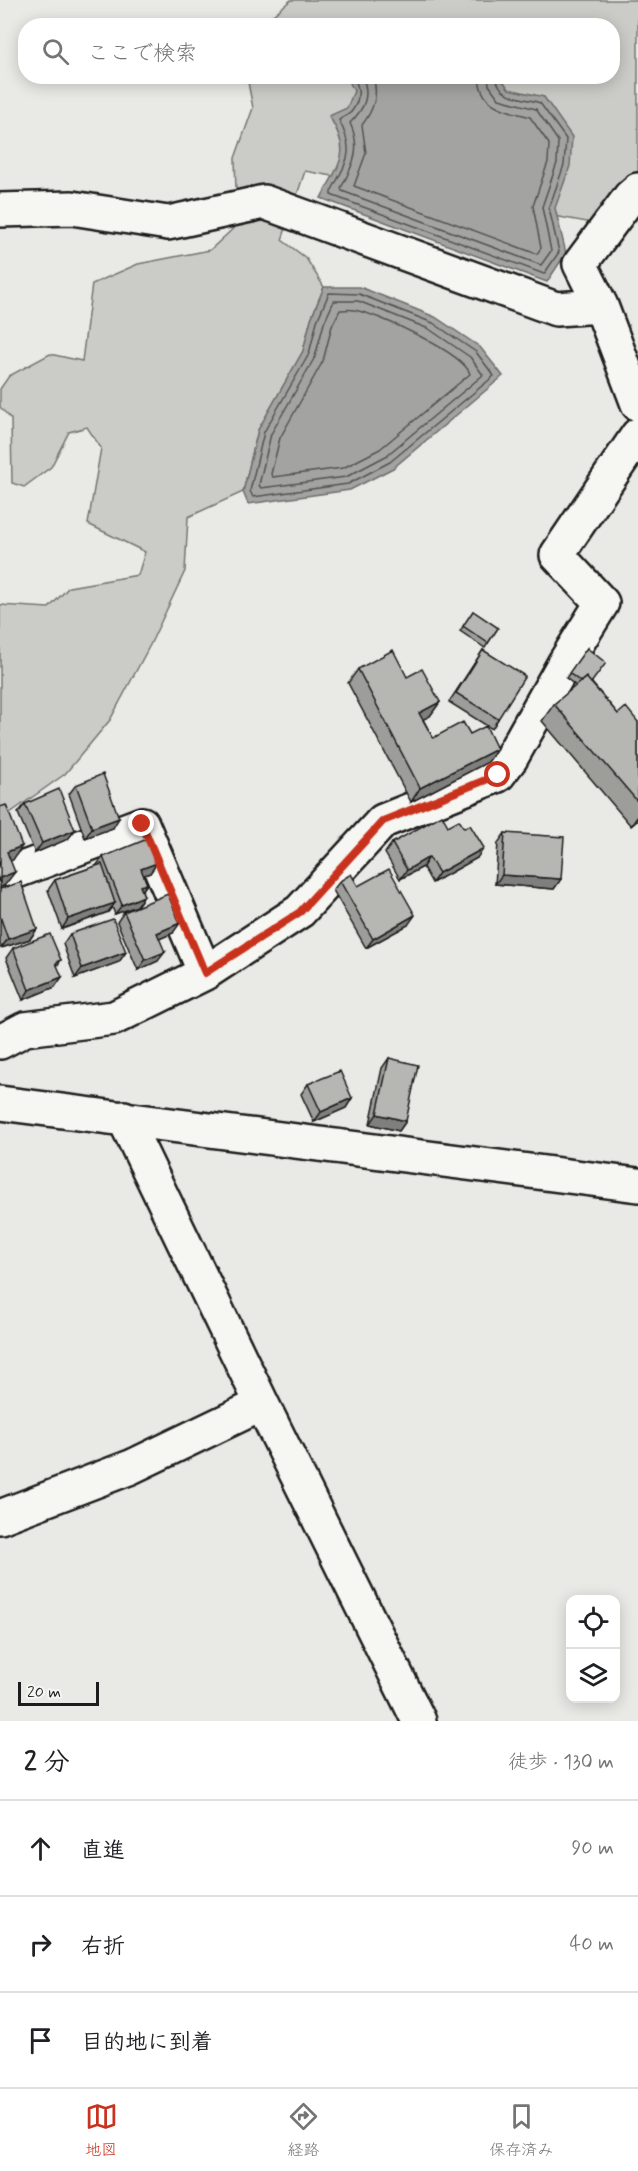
<!DOCTYPE html>
<html lang="ja">
<head>
<meta charset="utf-8">
<style>
  :root { --surface:#fff; --page:#f6f6f6; --text:#202124; --muted:#757577; --line:#e0e0e0; --accent:#c8321e }
  body { margin:0; font-family:Mynerve,"Klee One",sans-serif; background:var(--page); color:var(--text) }
  .controls { position:absolute; right:18px; bottom:18px; display:grid; overflow:hidden; border-radius:12px; box-shadow:0 3px 15px #0003 }
  .controls button { width:54px; height:54px; display:grid; place-items:center; padding:0; border:0; border-bottom:2px solid var(--line); background:var(--surface); color:var(--text); font:30px sans-serif }
  .scale { position:absolute; left:18px; bottom:15px; width:81px; box-sizing:border-box; padding-left:6px; border:3px solid #1c1c1c; border-top:0; font-size:16px; line-height:21px; white-space:nowrap; color:#1c1c1c; -webkit-text-stroke:4px #f6f6f2; paint-order:stroke }
  .stop { position:absolute; width:18px; height:18px; margin:-14px; border:4px solid #c8321e; border-radius:50%; background:#fff }
  .stop.end { background:#c8321e; border-color:#fff; box-shadow:0 2px 6px #0008 }
  .list { margin:0; padding:0; list-style:none }
  h2 { display:flex; justify-content:space-between; align-items:center; height:78px; margin:0; padding:0 24px; font-size:26px }
  h2 small { font-size:20px; font-weight:400; color:var(--muted) }
  .list li { display:grid; grid-template-columns:39px 1fr auto; gap:18px; align-items:center; box-sizing:border-box; height:96px; padding:0 24px; border-top:2px solid var(--line) }
  .list b { display:block; font-size:22px; white-space:nowrap }
  .list em { font-size:20px; font-style:normal; color:var(--muted) }
  .icon { flex:none; width:33px; height:33px; fill:none; stroke:currentColor; stroke-width:2; stroke-linecap:round; stroke-linejoin:round }
  .map { position:relative; flex:none; width:638px; height:1721px; overflow:hidden }
  .search { position:absolute; background:var(--surface); box-shadow:0 3px 15px #0003; left:18px; right:18px; top:18px; height:66px; display:flex; align-items:center; gap:15px; box-sizing:border-box; padding:0 21px; border-radius:24px; color:var(--muted); font-size:22px }
  .sheet { height:366px; background:var(--surface) }
  nav { display:flex; justify-content:space-around; align-items:center; box-sizing:border-box; height:84px; border-top:2px solid var(--line); background:var(--surface); font-size:16px; color:var(--muted) }
  nav a { display:grid; justify-items:center; gap:3px }
  nav .on { color:var(--accent) }
  .map>svg:first-child { display:block }
</style>
</head>
<body>
<div class="map">
<svg width="638" height="1721" viewBox="0 0 638 1721">
  <rect width="100%" height="100%" fill="#e9e9e5"/>
  <filter id="ink" filterUnits="userSpaceOnUse"><feTurbulence type="fractalNoise" baseFrequency=".0167" numOctaves="2"/><feDisplacementMap in="SourceGraphic" scale="12" xChannelSelector="R" yChannelSelector="G"/><feConvolveMatrix kernelMatrix="1 2 1 2 8 2 1 2 1" color-interpolation-filters="sRGB"/></filter>
  <g filter="url(#ink)">
    <path fill="#cbcbc7" stroke="#747472" stroke-width="1.5" d="M291,0H638V202L598,224L305,171L282,240L306,258L324,287L311,319L303,351L258,430L243,492L188,517L185,571L150,645L110,720L65,774L0,820V605L49,608L69,587L138,575L145,552L88,524L101,448L87,427L69,432L51,467L24,487L12,483L11,419L0,407V389L9,376L50,354L82,361L92,284L138,264L210,250L237,225L235,158L253,108L247,77L612,76V26L261,25Z"/>
    <path fill="#a3a3a1" stroke="#6d6d6c" stroke-width="1.5" d="M347,77H500L509,89L544,97L572,137L570,166L555,208L566,253L547,282L321,198C339,163 353,154 329,116L347,108L354,91Z
      M324,287H360L435,317L480,347L503,376L393,468L350,490L248,504L243,492L258,430L303,351L311,319Z"/>
    <g fill="none" stroke-linecap="round" stroke-linejoin="round">
      <path stroke="#525251" stroke-width="1.5" d="M354,76C359,88 361,99 352,111C349,115 343,117 339,120C356,154 347,160 331,192V195L544,274L559,252L549,208L564,165L566,139L540,103C523,97 499,99 496,76
        M362,76C371,96 364,109 350,123C362,149 353,165 341,188L342,191L541,265L551,251L542,207L557,163L558,141L536,109L499,99L489,85L488,76
        M372,76C380,93 373,111 362,125L366,153L354,186L537,254L541,248L533,206L548,162L549,144L530,117C507,110 480,108 479,76
        M329,293L359,294L433,323L476,352L494,376L390,462L348,484L253,497L250,491L264,432L309,354L317,321Z
        M334,301H358L429,329L470,357L483,375L386,456L346,477L261,488L259,485L271,434L315,357L324,323Z
        M340,310C345,310 350,309 354,310C376,313 464,353 470,374L380,449L343,468L273,477L271,474L280,438L323,361L332,326Z"/>
      <defs>
        <path id="minor" d="M0,210L72,208L168,223L264,202L556,309L601,306L638,404
          M601,306L580,264L630,197L638,190
          M14,872L142,824L205,973
          M0,1042L25,1029L114,1018L205,973L300,911L383,821L498,775L511,758L564,664L602,603L557,555L638,435
          M0,1103L638,1185
          M124,1118L262,1404L419,1721
          M0,1517L131,1467L262,1404"/>
      </defs>
      <use href="#minor" stroke="#1c1c1c" stroke-width="38"/>
      <use href="#minor" stroke="#f6f6f2" stroke-width="33"/>
    </g>
    <path fill="#9d9d9a" stroke="#1c1c1c" stroke-width="1.5" d="M473,611L498,628L485,648L460,631Z
      M587,648L592,683L618,714L638,722V820L631,826L542,721L554,704L576,686L566,678Z
      M483,650L498,719L492,729L449,702Z
      M358,669L407,677L440,702L430,716L423,719L433,738L470,734L497,749L488,762L411,802L348,683Z
      M76,785L113,828L85,838L69,794Z
      M25,804L75,830L68,839L35,853L18,813Z
      M448,826L477,858L432,883L423,867L400,879L385,853L392,843Z
      M505,833L561,879L554,889L495,884L498,843Z
      M103,857L157,863L150,873L144,875L147,884L142,891L144,896L137,906L115,914L112,907L108,912L62,929L48,890L55,880L96,866Z
      M340,881L358,886L408,925L366,948L333,890Z
      M0,889L37,929L30,939L1,948L0,945Z
      M124,912L173,933L159,939L158,961L138,970L117,922Z
      M70,934L126,952L119,962L75,978L63,944Z
      M13,948L61,960L57,966L55,987L23,1000L6,958Z
      M389,1058L406,1121L399,1131L370,1124L382,1068Z
      M308,1084L352,1098L346,1108L314,1122L301,1094Z"/>
    <path fill="#7f7f7d" stroke="#1c1c1c" stroke-width="1.5" d="M440,702L430,716L410,726L419,713Z
      M497,749L488,762L411,802L420,788Z
      M638,816V820L631,826Z
      M119,818L113,828L85,838L92,828Z
      M75,830L68,839L35,853L42,843Z
      M22,846L13,860L0,865L7,852Z
      M484,848L477,858L432,883L439,873Z
      M429,857L423,867L400,879L407,870Z
      M157,863L150,873L134,879L141,869Z
      M15,872L5,885L0,888V878Z
      M502,875L561,879L554,889L495,884Z
      M147,884L140,893V886Z
      M144,896L137,906L115,914L122,905Z
      M115,903L108,912L62,929L68,919Z
      M415,915L408,925L366,948L373,939Z
      M180,923L173,933L150,943L157,933Z
      M37,929L30,939L1,948L8,939Z
      M126,952L119,962L75,978L82,968Z
      M165,952L158,961L138,970L145,960Z
      M62,977L55,987L23,1000L29,990Z
      M352,1098L346,1108L314,1122L321,1112Z
      M377,1114L406,1121L399,1131L370,1124Z"/>
    <path fill="#b6b6b3" stroke="#1c1c1c" stroke-width="1.5" d="M473,611L498,628L488,643L463,626Z
      M587,648L606,663L591,683L586,677L581,682L569,673Z
      M393,650L407,677L422,669L440,702L419,713L433,738L463,722L470,734L486,726L497,749L420,788L358,669Z
      M483,650L525,676L498,719L456,693Z
      M586,677L618,714L626,707L638,722V802L554,704Z
      M103,774L119,818L92,828L76,785Z
      M59,789L75,830L42,843L25,804Z
      M6,805L22,846L7,852L15,872L0,878V807Z
      M442,815L448,826L459,820L464,828L470,825L484,848L439,873L429,857L407,870L392,843Z
      M505,833L564,837L561,879L502,875Z
      M147,839L157,863L141,869L147,884L140,886L144,896L122,905L103,857Z
      M102,864L115,903L68,919L55,880Z
      M389,869L415,915L373,939L340,881L351,874L358,886Z
      M21,882L37,929L8,939L0,916V889Z
      M168,894L180,923L157,933L165,952L145,960L124,912Z
      M113,919L126,952L82,968L70,934Z
      M50,934L61,960L56,963L62,977L29,990L13,948Z
      M389,1058L418,1065L406,1121L377,1114Z
      M340,1071L352,1098L321,1112L308,1084Z"/>
  </g>
  <g fill="none" stroke-linecap="round" stroke-linejoin="round" filter="url(#ink)">
    <path stroke="#c8321e" stroke-width="8" d="M142,824L205,973L300,912L383,821L498,775"/>
  </g>
</svg>
<div class="controls">
<button><svg class="icon" aria-label="locate" viewBox="0 0 24 24"><circle cx="12" cy="12" r="6"/><path d="M12 2v4M12 18v4M2 12h4M18 12h4"/></svg></button>
<button><svg class="icon" aria-label="layers" viewBox="0 0 24 24"><path d="M12 4l9 5-9 5-9-5zM3 14l9 5 9-5"/></svg></button>
</div>
<div class="scale">20 m</div>
<div class="stop" style="left:498px;top:775px"></div>
<div class="stop end" style="left:142px;top:824px"></div>
<div class="search"><svg class="icon" aria-label="search" viewBox="0 0 24 24"><circle cx="10" cy="10" r="6"/><path d="M15 15l6 6"/></svg>ここで検索</div>
</div>
<section class="sheet">
<h2>2 分<small>徒歩 · 130 m</small></h2>
<ul class="list">
<li><svg class="icon" aria-label="ahead" viewBox="0 0 24 24"><path d="M12 20V5M6 11l6-6 6 6"/></svg><div><b>直進</b></div><em>90 m</em></li>
<li><svg class="icon" aria-label="right" viewBox="0 0 24 24"><path d="M7 20v-9h11M14 6l5 5-5 5"/></svg><div><b>右折</b></div><em>40 m</em></li>
<li><svg class="icon" aria-label="arrive" viewBox="0 0 24 24"><path d="M6 21V4h12l-3 4 3 4H6"/></svg><div><b>目的地に到着</b></div></li>
</ul>
</section>
<nav>
<a class="on"><svg class="icon" aria-label="map" viewBox="0 0 24 24"><path d="M3 6l6-2 6 2 6-2v14l-6 2-6-2-6 2zM9 4v14M15 6v14"/></svg>地図</a>
<a><svg class="icon" aria-label="directions" viewBox="0 0 24 24"><path d="M12 3l9 9-9 9-9-9zM9 14v-3h6M13 9l2 2-2 2"/></svg>経路</a>
<a><svg class="icon" aria-label="saved" viewBox="0 0 24 24"><path d="M7 4h10v16l-5-4-5 4z"/></svg>保存済み</a>
</nav>
</body>
</html>
